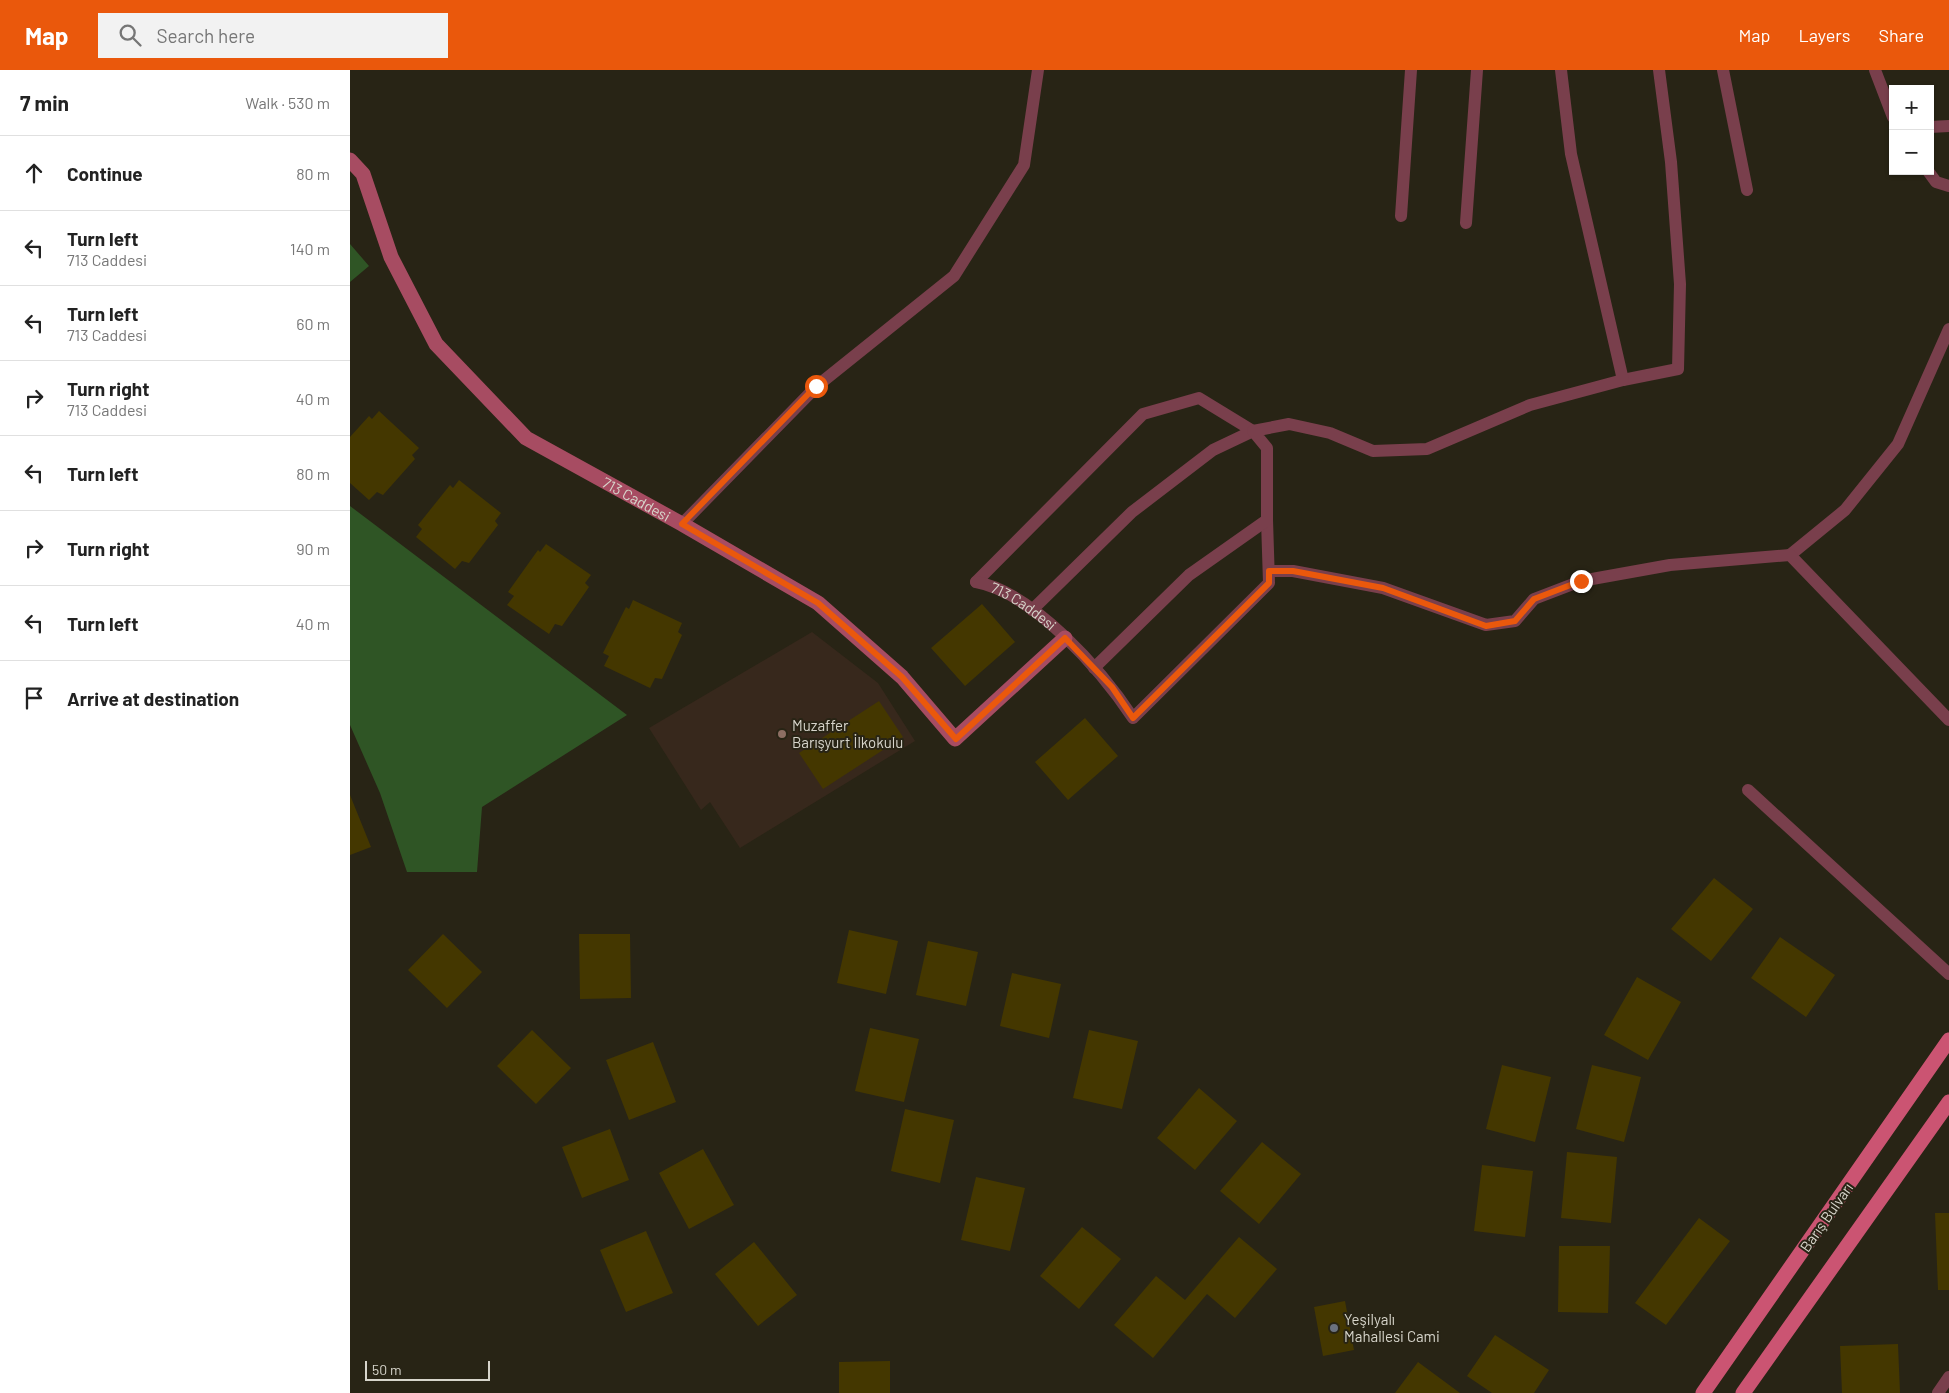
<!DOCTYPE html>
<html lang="en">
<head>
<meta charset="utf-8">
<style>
  :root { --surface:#fff; --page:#f2f2f2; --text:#222; --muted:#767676; --line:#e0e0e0; --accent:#ea580c }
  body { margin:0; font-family:Barlow,sans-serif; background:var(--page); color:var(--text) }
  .controls { position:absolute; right:15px; top:15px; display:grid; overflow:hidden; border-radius:0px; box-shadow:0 1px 4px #0004 }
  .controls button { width:45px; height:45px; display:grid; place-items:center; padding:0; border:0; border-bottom:1px solid var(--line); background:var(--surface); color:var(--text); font:25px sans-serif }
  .scale { position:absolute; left:15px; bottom:12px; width:125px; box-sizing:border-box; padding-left:5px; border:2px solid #d7d5cb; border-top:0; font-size:14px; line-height:18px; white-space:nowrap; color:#d7d5cb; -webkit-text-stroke:4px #282415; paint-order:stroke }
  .stop { position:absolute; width:15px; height:15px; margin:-11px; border:4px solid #ea580c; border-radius:50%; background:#fff }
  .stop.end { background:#ea580c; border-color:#fff; box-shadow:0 1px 5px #0008 }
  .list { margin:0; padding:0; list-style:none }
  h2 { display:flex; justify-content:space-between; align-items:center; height:65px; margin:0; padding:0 20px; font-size:21px }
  h2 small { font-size:16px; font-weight:400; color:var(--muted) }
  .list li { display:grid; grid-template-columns:32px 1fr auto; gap:15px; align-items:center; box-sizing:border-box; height:75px; padding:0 20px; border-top:1px solid var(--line) }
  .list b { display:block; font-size:19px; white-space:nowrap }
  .list p { margin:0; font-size:16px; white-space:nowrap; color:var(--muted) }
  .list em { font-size:16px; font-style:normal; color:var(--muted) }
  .icon { flex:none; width:28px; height:28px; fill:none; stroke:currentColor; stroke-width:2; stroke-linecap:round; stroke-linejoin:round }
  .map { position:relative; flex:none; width:1599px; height:1323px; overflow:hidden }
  header { display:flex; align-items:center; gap:30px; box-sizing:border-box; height:70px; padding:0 25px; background:var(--accent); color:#fff }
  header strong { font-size:24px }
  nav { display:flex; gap:28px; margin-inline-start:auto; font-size:18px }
  .search { width:350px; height:45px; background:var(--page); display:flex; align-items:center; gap:12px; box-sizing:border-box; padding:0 18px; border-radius:0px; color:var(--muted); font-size:19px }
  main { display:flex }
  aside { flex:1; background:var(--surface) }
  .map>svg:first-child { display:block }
</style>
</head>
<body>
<header>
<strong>Map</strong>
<div class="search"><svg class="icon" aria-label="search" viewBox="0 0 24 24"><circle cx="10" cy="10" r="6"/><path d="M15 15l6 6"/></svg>Search here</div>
<nav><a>Map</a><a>Layers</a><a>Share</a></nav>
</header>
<main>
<aside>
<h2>7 min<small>Walk · 530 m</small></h2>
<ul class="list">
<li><svg class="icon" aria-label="ahead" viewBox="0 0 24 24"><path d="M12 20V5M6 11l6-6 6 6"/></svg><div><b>Continue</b></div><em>80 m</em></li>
<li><svg class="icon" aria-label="left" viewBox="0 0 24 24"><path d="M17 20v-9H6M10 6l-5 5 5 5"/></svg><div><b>Turn left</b><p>713 Caddesi</p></div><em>140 m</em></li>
<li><svg class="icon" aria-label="left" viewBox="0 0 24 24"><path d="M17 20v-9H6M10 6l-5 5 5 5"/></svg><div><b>Turn left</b><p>713 Caddesi</p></div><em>60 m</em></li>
<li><svg class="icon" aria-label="right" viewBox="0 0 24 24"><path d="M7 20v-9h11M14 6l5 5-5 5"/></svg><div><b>Turn right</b><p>713 Caddesi</p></div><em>40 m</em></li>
<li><svg class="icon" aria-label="left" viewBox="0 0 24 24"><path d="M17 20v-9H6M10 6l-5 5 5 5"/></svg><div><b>Turn left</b></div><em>80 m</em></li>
<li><svg class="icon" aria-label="right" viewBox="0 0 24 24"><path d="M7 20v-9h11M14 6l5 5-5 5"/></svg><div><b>Turn right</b></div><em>90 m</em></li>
<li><svg class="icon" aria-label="left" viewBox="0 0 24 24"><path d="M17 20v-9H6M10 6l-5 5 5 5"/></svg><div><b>Turn left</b></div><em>40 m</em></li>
<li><svg class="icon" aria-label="arrive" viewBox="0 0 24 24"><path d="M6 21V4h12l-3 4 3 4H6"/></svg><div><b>Arrive at destination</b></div></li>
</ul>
</aside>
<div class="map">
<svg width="1599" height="1323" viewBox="0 0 1599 1323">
  <rect width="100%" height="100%" fill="#282415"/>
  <path fill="#37281c" d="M462,562L528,613L565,671L390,778L360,732L351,740L299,658Z"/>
  <path fill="#2f5525" d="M0,174L19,196L0,212Z
    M0,436L277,645L132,737L127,802H57L30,723L0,655Z"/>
  <path fill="#443700" d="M29,341L69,378L62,385L65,389L33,425L27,422L19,430L0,413V367L19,346L22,349Z
    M109,410L151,443L145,451L148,455L119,493L112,491L105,499L66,467L72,459L68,455L100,415L103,418Z
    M196,474L241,505L235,513L239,517L212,556L205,554L199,564L157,535L164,526L158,522L188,480L190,482Z
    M283,530L332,553L328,562L332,565L312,609L305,608L300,618L254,596L259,586L253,583L276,537L279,539Z
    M632,534L665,572L615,616L581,578Z
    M529,631L553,667L473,719L449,683Z
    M735,648L768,686L718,730L685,692Z
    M0,725L21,777L0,785Z
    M1364,808L1403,839L1361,891L1321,859Z
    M499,860L548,871L536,924L487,913Z
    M93,864L132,902L97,938L58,900Z
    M229,864H280L281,928L230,929Z
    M1430,867L1485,905L1456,947L1401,908Z
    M578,871L628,882L616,936L566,925Z
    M662,903L711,914L699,968L650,956Z
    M1287,907L1331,932L1298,990L1254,965Z
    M520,958L569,969L554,1032L505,1021Z
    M182,960L221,998L186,1034L147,996Z
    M739,960L788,971L772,1039L723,1028Z
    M303,972L326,1032L279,1050L256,990Z
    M1152,995L1201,1007L1185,1072L1136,1059Z
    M1242,995L1291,1007L1274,1072L1226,1059Z
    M849,1018L887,1051L845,1100L807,1068Z
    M555,1039L604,1050L590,1113L541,1101Z
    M260,1059L279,1110L232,1128L212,1077Z
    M912,1072L951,1104L909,1154L870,1121Z
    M353,1079L384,1135L339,1159L309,1103Z
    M1217,1082L1267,1087L1261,1153L1211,1148Z
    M1132,1095L1183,1101L1175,1167L1124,1161Z
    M626,1107L675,1118L660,1181L611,1170Z
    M1585,1143H1599V1220H1588Z
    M1349,1148L1380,1171L1316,1255L1285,1233Z
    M732,1157L771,1189L729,1239L690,1206Z
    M296,1161L323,1223L276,1242L250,1180Z
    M889,1167L927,1199L885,1248L857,1224L803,1288L764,1255L806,1206L835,1230Z
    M404,1172L447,1225L408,1256L365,1204Z
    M1209,1176H1260L1258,1243L1208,1242Z
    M995,1231L1004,1280L973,1286L964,1237Z
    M1145,1265L1199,1300L1184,1323H1142L1117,1306Z
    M1548,1274L1550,1323H1492L1490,1276Z
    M540,1291V1323H489V1292Z
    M1068,1292L1110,1323H1045Z"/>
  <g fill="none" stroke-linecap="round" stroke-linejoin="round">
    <g stroke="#793f4c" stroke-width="12">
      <path d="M1373,0L1397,120"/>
      <path d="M1525,0L1543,47"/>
      <path d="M1580,57L1599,56"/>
      <path d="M1578,101L1586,112L1599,116"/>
      <path d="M1051,146L1061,0"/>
      <path d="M1116,153L1127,0"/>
      <path d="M1273,310L1328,299L1330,214L1321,92L1309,0"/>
      <path d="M332,454L467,316L604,206L674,95L688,0"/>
      <path d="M1440,485L1495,440L1548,374L1599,259"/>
      <path d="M919,501H943L1033,518L1136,555L1165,551L1184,529L1231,511L1320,495L1440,485L1599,650"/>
      <path d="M626,512L793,344L849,328L903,361L863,380L782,442L682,540"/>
      <path id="s1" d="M626,512C683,522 752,601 783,648L919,513L917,450"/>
      <path d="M744,598L839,505L917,450V378L903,361L939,354L980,363L1023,381L1077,379L1180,335L1273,310L1221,84L1211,0"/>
      <path d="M1398,720L1599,904"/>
      <path d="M1588,1323L1599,1307"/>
    </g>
    <path stroke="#a74c62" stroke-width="15" id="s2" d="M0,90L13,104L41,187L86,274L176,368L332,454L468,533L552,607L605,669L715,568"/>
    <path stroke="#cb5472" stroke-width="15" d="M1353,1323L1599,970
      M1393,1323L1599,1032"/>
  </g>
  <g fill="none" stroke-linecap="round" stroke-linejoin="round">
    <path stroke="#ea580c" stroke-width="6" d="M466,316L332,454L468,533L552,607L606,669L715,568L762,617L783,648L919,513V501H943L1033,518L1136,556L1165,551L1184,529L1231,511"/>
  </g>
  <circle fill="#8d6e63" stroke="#282415" stroke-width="2" cx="432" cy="664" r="5"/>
  <circle fill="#6b7280" stroke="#282415" stroke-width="2" cx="984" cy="1258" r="5"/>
  <g text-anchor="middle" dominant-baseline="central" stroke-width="4" stroke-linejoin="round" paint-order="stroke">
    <g font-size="15" fill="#d7d5cb" stroke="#282415">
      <text stroke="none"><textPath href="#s2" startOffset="461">713 Caddesi</textPath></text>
      <text stroke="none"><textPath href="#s1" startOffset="54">713 Caddesi</textPath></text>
      <text transform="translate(1476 1147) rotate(-55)">Barış Bulvarı</text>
    </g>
    <g font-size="15" fill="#d7d5cb" stroke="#282415" text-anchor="start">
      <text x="442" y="655">Muzaffer<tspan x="442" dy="17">Barışyurt İlkokulu</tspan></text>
      <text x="994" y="1249">Yeşilyalı<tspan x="994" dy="17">Mahallesi Cami</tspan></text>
    </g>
  </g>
</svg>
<div class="controls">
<button>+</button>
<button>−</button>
</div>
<div class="scale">50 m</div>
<div class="stop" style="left:466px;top:316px"></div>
<div class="stop end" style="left:1231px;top:511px"></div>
</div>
</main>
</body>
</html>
